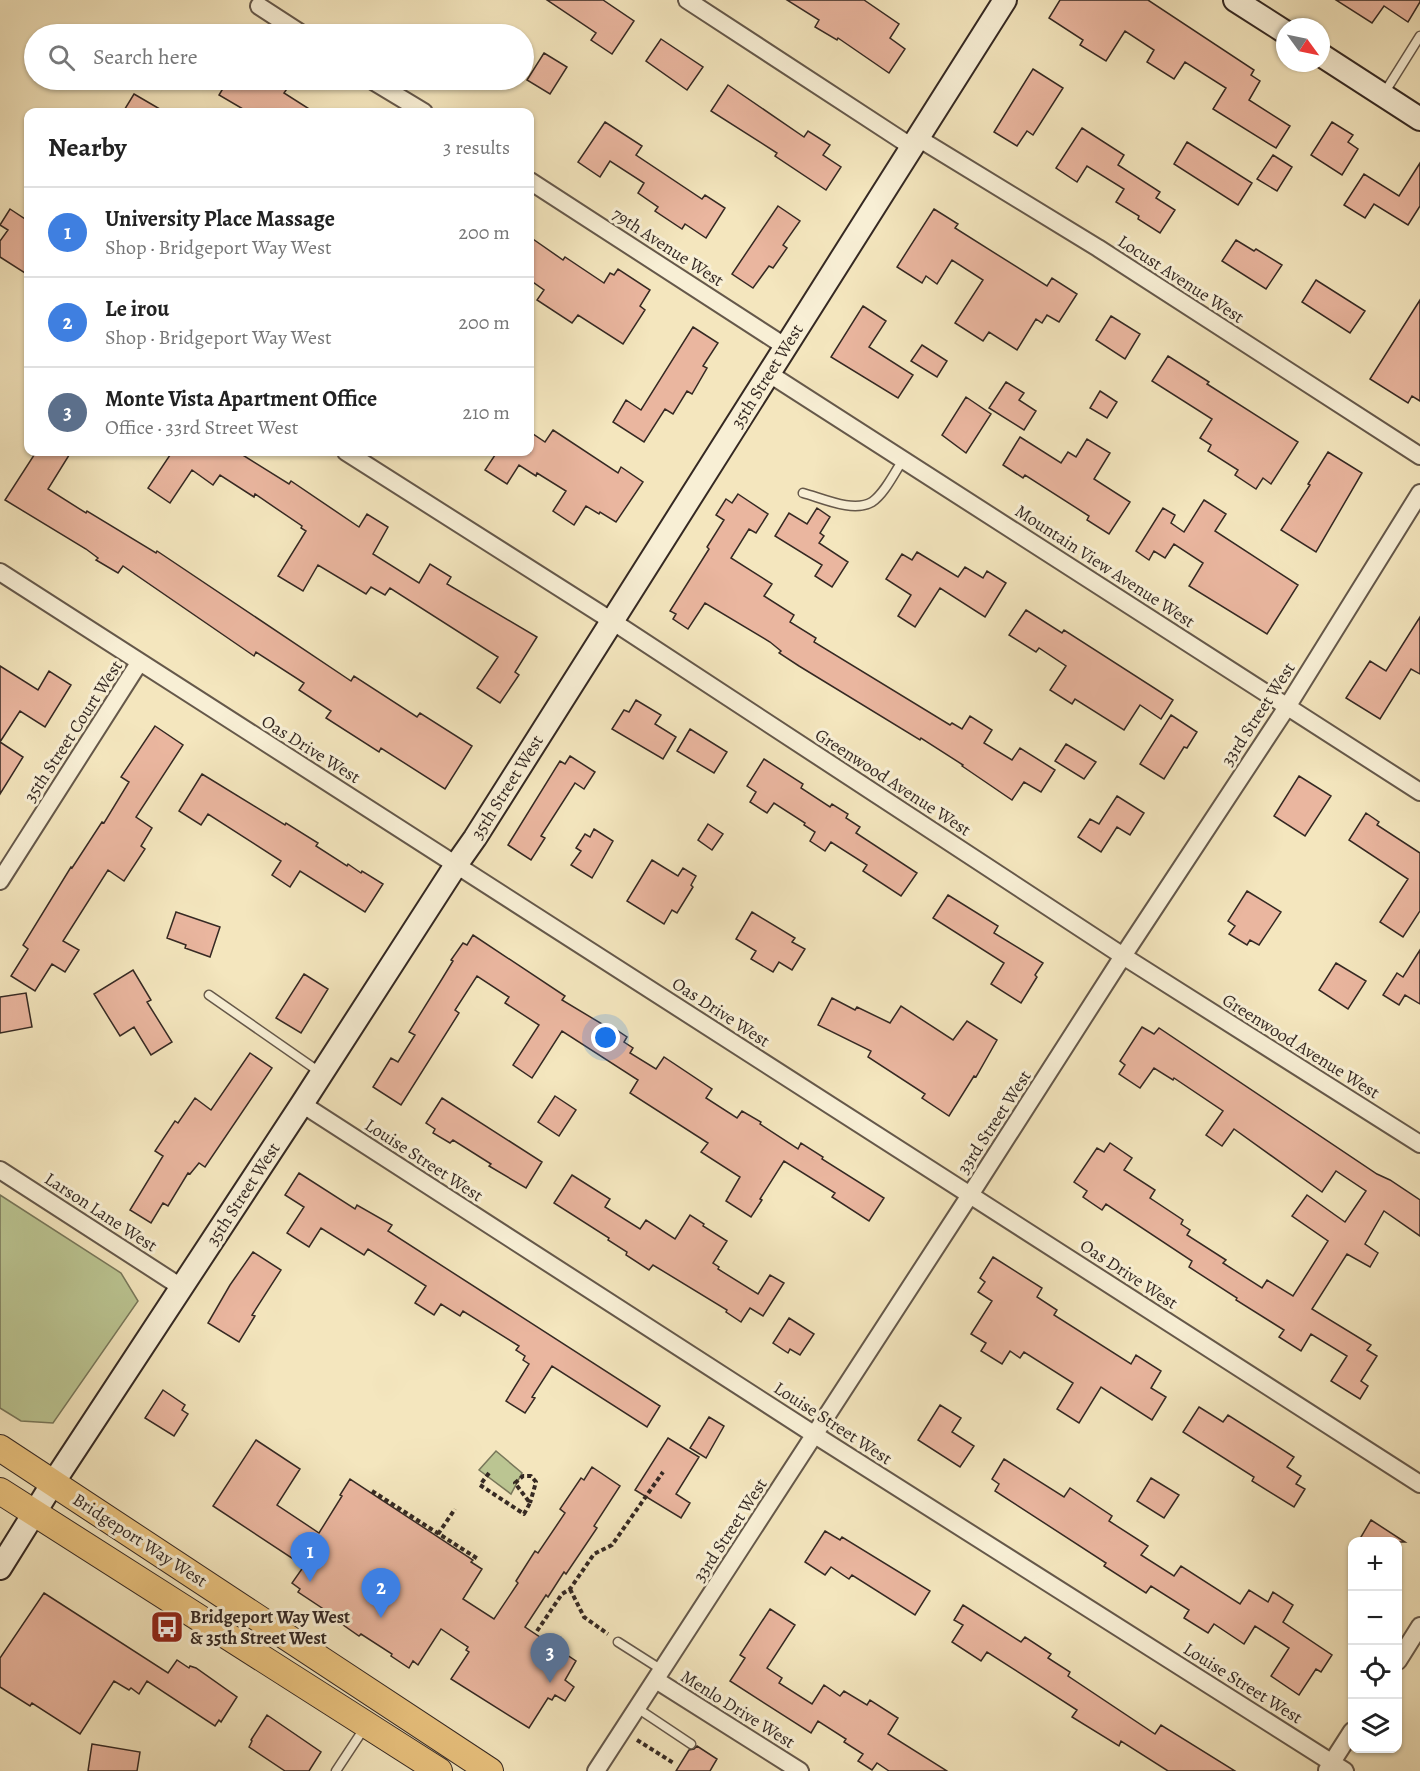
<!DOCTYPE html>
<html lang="en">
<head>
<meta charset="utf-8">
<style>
  :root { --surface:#fff; --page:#f6f6f6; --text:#222; --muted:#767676; --line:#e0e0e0; --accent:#8f2418 }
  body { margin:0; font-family:Alegreya,serif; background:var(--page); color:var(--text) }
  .controls { position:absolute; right:18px; bottom:18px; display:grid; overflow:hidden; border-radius:12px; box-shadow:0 2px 4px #0004 }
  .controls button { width:54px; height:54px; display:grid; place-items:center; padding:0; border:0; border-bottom:2px solid var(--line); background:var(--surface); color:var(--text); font:30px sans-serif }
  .compass { position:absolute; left:1276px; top:18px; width:54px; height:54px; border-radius:50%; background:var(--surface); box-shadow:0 2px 4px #0004; rotate:123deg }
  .you { position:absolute; left:606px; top:1038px; width:21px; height:21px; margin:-15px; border:4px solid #fff; border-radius:50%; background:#1a73e8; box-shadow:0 0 0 9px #1a73e833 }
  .badge { display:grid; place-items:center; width:39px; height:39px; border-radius:50%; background:var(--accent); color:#fff; font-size:20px; font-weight:700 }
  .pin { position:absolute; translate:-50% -50px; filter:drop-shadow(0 2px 3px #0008) }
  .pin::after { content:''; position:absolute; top:32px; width:21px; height:18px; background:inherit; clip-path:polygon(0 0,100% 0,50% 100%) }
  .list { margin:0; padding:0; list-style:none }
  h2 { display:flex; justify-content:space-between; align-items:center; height:78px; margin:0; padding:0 24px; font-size:26px }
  h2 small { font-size:20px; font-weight:400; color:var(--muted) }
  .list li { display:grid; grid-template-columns:39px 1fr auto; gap:18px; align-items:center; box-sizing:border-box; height:90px; padding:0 24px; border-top:2px solid var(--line) }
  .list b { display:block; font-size:22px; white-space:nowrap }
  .list p { margin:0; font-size:20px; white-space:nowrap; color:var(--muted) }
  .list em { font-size:20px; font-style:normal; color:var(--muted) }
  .icon { flex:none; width:33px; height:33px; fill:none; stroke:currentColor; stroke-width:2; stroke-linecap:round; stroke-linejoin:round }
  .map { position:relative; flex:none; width:1420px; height:1771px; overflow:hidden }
  .search { position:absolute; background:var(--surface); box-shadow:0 2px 4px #0004; left:24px; top:24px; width:510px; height:66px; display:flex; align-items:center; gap:15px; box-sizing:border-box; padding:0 21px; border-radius:33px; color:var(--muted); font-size:22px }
  .panel { position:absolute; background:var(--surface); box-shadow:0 2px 4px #0004; left:24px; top:108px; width:510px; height:348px; border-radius:12px }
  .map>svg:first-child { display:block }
</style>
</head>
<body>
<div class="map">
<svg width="1420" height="1771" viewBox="0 0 1420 1771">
  <rect width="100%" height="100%" fill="#f4e6be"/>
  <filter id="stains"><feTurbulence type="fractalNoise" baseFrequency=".00333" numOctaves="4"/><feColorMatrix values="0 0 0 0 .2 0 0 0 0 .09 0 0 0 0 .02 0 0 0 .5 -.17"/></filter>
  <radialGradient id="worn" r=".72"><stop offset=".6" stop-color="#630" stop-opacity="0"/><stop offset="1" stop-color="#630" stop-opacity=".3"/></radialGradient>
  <path fill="#bbc592" stroke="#78775a" stroke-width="1.5" d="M0,1195L121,1273L138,1301L53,1423L21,1421L0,1408Z
    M496,1451L522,1473L511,1494L479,1470Z"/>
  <path fill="#eab69f" stroke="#352923" stroke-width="1.5" d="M547,0H603L634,21L612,54L591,40L596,33Z
    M787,0H864L899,24L890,38L905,49L889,73L838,38L837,40L815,27L819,20Z
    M1060,0H1148L1254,70L1251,75L1260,81L1249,100L1290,126L1276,148L1213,109L1226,88L1185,62L1174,79L1147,62L1154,50L1125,31L1106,61L1080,45L1083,40L1049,18Z
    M1336,0H1420V2L1408,22L1384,6L1372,23Z
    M661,39L703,67L687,90L646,61Z
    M544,53L567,67L550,94L527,80Z
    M1033,69L1063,88L1033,135L1027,131L1017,146L994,132Z
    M228,80H293L284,93L314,112H248L219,95Z
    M728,85L804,137L808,131L830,145L823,155L841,167L826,190L775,156L777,153L711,111Z
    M134,94L165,112H123Z
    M605,122L642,146L636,155L702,199L705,195L725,208L706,238L685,224L682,229L655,211L658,207L638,193L644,183L610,161L600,177L578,162Z
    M1332,122L1353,135L1348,142L1358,149L1342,175L1311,155Z
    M1082,128L1124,155L1118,165L1160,192L1156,198L1175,210L1160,233L1138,219L1139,216L1116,202L1124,189L1087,166L1077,182L1056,168Z
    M1187,142L1252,183L1238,205L1174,164Z
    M1273,155L1292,167L1277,191L1257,179Z
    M1420,163V206L1408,225L1374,204L1365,218L1344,205L1364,174L1399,196Z
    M778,206L800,221L783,245L787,248L773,268L769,266L753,288L732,274Z
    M10,209L28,221V275L0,257V241L8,230L0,225Z
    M934,209L958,224L955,228L1047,286L1052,278L1077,294L1059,322L1047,315L1042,323L1036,319L1017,350L989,332L983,341L955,323L983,280L952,260L937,284L926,276L922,283L897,267Z
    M530,237L563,260L565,257L604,283L610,273L614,275L618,269L650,290L640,306L645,310L623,344L578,315L572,323L537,300L544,290L530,280Z
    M1236,240L1254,251L1256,249L1282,265L1266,289L1222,261Z
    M1316,280L1365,311L1350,333L1302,302Z
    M1420,300V401L1412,396L1408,403L1370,379Z
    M863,306L886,321L869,347L913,375L898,398L831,357Z
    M1111,316L1140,334L1125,359L1096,340Z
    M693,327L718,343L703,366L707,368L692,394L687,391L673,414L665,409L644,442L613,422L626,400L641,410Z
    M922,345L947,361L937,377L911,361Z
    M1168,356L1209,382L1207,384L1298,442L1271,484L1263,478L1256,489L1235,475L1238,470L1208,451L1211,445L1200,438L1212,419L1152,381Z
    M1006,382L1024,393L1019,400L1036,411L1024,430L989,408Z
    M1100,391L1117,402L1107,418L1090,408Z
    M966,397L991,414L966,453L942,435Z
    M553,430L618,473L621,467L643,482L616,522L600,512L599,514L586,506L574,525L553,511L566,491L537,473L536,476L519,465L507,484L485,470L497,452H530V432L545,442Z
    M1020,437L1061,463L1068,452L1076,457L1087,439L1110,453L1094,479L1130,502L1109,534L1087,520L1089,516L1025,475L1023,478L1003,465Z
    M36,452H71L48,489L86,513L87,511L156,553L157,551L351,681L354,676L417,717L420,713L472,746L445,789L381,748L379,752L326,718L331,711L299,690L304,683L256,652L254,656L123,566L118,573L96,560L98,558L86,549L5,500Z
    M172,452H238L289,484L291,481L359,527L367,514L388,527L373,554L419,583L430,564L451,577L447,584L537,637L515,672L519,675L500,703L477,688L498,657L390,588L385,595L371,587L366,594L318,565L303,591L278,576L306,531L301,528L302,526L255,494L254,497L220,475L213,485L192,470L170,503L148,488Z
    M1328,452L1362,473L1316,552L1281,530L1310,485L1308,484Z
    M738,494L768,514L756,533L749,529L731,558L772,584L764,596L794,615L790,622L816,638L814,642L950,725L952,723L962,729L970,716L992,730L984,743L1012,760L1020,748L1055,770L1041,792L1024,782L1012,800L962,766L963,765L921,738L920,740L799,666L779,653L781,651L770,642L705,603L688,629L673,619L676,614L670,611L709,549L707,547L724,520L716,515L726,499L732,503Z
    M1204,500L1226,514L1215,531L1298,585L1267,634L1189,586L1203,563L1174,544L1165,558L1154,551L1149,560L1136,551L1163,508L1175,515L1171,523L1184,532Z
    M817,508L830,517L820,533L824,536L819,543L848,562L832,587L815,576L822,565L775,536L789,513L807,524Z
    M917,552L958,577L965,567L983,578L987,571L1006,583L985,617L940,588L915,627L898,616L911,595L886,579L902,554L912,560Z
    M1026,610L1062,633L1064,630L1173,700L1161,719L1140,705L1124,730L1075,699L1072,704L1050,690L1066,666L1039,648L1036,652L1009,635Z
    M1420,617V674L1411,669L1380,719L1346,698L1370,661L1386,671Z
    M0,666L38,690L49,671L71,685L45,727L20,711L0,742Z
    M636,700L661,715L655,724L676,737L663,759L612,729L624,710L629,712Z
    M1171,715L1197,732L1187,748L1184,747L1164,779L1140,764Z
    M155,726L183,745L136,817L152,828L141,846L145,849L124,881L108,870L63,941L79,950L65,972L52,964L35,991L11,976L28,949L23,945L71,867L72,868L102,822L104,823L129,782L121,777Z
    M690,729L727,752L714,773L677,751Z
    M0,742L23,757L0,794Z
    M1066,744L1096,762L1084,779L1055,761Z
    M570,756L595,772L584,789L575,783L541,836L545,838L531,860L508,845L560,761L565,764Z
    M764,759L803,784L801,788L830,807L832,804L848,814L846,818L860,827L856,833L917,873L901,896L863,871L867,865L831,842L825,851L810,841L815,832L804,825L805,823L774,803L767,813L750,802L756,792L747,786Z
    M202,774L285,825L286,823L318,843L316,846L347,866L348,864L361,873L362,871L383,884L365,912L300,871L290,887L272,875L281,861L208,814L201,825L179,811Z
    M1299,776L1331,796L1305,836L1274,816Z
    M1117,796L1144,813L1130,835L1117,827L1101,852L1078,837L1090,819L1099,824Z
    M1366,813L1379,822L1377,825L1420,853V911L1403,937L1380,922L1408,879L1349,840Z
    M708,824L723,834L712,850L698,840Z
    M594,829L613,841L592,878L571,865L581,851L576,848L585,834L590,837Z
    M652,860L678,876L683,868L696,876L691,885L693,887L677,913L672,910L664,924L627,901Z
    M1247,891L1281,912L1259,945L1250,940L1247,945L1229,934L1235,926L1228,921Z
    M948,895L998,926L994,933L1043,963L1035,975L1037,977L1021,1003L991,984L1004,963L933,918Z
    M176,912L220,927L210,957L185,948L186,945L167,938Z
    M752,912L795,938L792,942L805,949L792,970L779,962L773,972L751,959L756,951L736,939Z
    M473,935L565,996L562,1000L607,1027L609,1025L627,1037L624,1042L633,1048L630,1053L656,1069L664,1057L712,1089L706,1098L737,1118L742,1111L761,1122L760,1124L798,1149L801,1143L823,1157L822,1159L884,1198L869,1221L832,1197L835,1193L784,1161L760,1199L762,1200L751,1217L726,1201L740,1177L701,1152L708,1143L630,1093L638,1080L562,1031L532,1078L513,1065L539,1025L505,1003L509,997L477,976L455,1010L459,1013L401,1105L373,1087L391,1058L398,1062L415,1035L409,1032L442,979L453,961L451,960L463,943L467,945Z
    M1420,950V1004L1405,995L1399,1005L1383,995L1397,973L1403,977Z
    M1336,963L1366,981L1348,1009L1319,990Z
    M133,970L151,1000L147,1002L172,1042L151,1055L134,1027L120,1036L94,994Z
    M304,974L328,989L301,1033L276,1018Z
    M26,993L32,1027L0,1033V997Z
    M832,998L855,1010L857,1007L890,1023L901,1006L953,1040L967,1021L997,1040L976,1077L974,1076L949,1116L922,1098L925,1094L868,1057L871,1051L818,1025Z
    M1142,1027L1154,1034L1159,1028L1377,1174L1390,1180L1420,1200V1236L1384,1211L1365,1244L1378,1253L1370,1267L1347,1254L1312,1309L1371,1345L1367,1350L1377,1356L1361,1381L1368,1386L1360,1399L1331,1381L1347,1356L1311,1334L1301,1351L1279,1337L1284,1330L1236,1300L1237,1298L1189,1267L1192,1261L1106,1204L1102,1210L1083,1197L1087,1191L1074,1182L1097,1148L1104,1152L1110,1143L1132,1158L1124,1170L1155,1190L1150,1198L1183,1220L1181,1224L1190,1230L1187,1235L1226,1260L1223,1263L1262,1288L1267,1280L1293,1296L1328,1241L1292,1216L1307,1195L1345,1222L1366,1191L1336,1171L1322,1192L1234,1129L1222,1146L1206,1135L1223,1111L1174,1078L1173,1080L1154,1068L1140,1088L1119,1074L1125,1065L1120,1061Z
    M250,1053L272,1068L205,1167L199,1163L190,1174L188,1173L168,1206L163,1203L151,1223L130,1210L163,1156L155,1151L175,1121L178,1123L195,1098L211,1110Z
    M555,1096L576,1110L559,1136L538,1122Z
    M442,1098L542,1162L526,1188L489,1166L491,1164L453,1140L450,1143L433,1133L435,1129L426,1123Z
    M299,1173L355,1209L357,1205L392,1225L388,1231L660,1406L647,1427L552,1366L532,1397L535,1398L525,1413L506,1401L529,1364L523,1360L525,1356L516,1350L519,1346L463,1311L460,1316L441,1304L434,1315L415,1303L426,1286L368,1249L364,1255L321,1228L309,1247L287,1233L304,1207L285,1195Z
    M572,1175L610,1199L605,1207L640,1229L646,1220L675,1239L690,1215L704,1224L703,1226L727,1241L713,1263L719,1267L718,1269L758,1294L770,1275L784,1283L763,1316L750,1308L741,1322L726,1312L727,1310L653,1265L649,1270L626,1255L627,1252L608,1240L609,1238L554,1203Z
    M253,1252L281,1270L252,1315L255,1316L239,1342L208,1323L230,1285Z
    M993,1257L1042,1288L1037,1297L1057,1310L1054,1315L1131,1364L1136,1355L1161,1371L1151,1388L1166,1397L1152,1420L1101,1387L1079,1423L1057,1409L1073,1383L1024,1352L1020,1358L1010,1351L1002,1364L981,1351L986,1343L971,1334L992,1301L978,1292L985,1282L980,1278Z
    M789,1318L814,1334L800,1355L790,1349L788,1353L773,1343Z
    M163,1390L185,1405L182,1410L188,1414L174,1436L145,1418Z
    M940,1405L961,1418L952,1432L974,1446L960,1467L918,1440Z
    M1199,1407L1223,1422L1228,1415L1294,1457L1287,1467L1301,1476L1296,1484L1305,1489L1294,1507L1252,1481L1254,1477L1183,1432Z
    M709,1417L724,1426L706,1458L690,1448Z
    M668,1438L699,1457L676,1494L690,1503L681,1518L635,1490Z
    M256,1440L300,1469L277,1505L319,1533L342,1496L340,1495L350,1479L473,1560L471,1562L482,1569L463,1599L494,1619L518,1583L516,1581L535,1551L538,1553L565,1513L560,1509L581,1478L584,1480L592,1467L620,1486L594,1526L597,1528L566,1574L564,1572L548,1597L546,1595L525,1627L576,1661L565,1680L574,1687L565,1701L555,1695L552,1700L548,1698L529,1728L451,1679L469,1652L466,1650L468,1647L441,1629L418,1665L413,1661L409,1668L391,1656L392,1654L361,1634L359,1636L336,1620L337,1618L298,1592L300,1589L292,1583L304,1566L213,1506Z
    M1004,1459L1064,1497L1070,1488L1112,1516L1109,1521L1148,1546L1141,1555L1174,1576L1181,1566L1240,1604L1249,1590L1268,1602L1273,1592L1293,1605L1283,1622L1332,1655L1321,1672L1316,1669L1299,1695L1271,1676L1289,1648L1255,1626L1244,1644L1214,1624L1208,1633L1184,1618L1189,1610L1151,1586L1146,1593L1104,1566L1106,1563L995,1491L999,1484L992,1479Z
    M1151,1478L1179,1495L1164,1518L1137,1501Z
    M1371,1520L1405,1542H1358Z
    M825,1531L840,1540L842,1537L930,1591L915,1615L852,1575L849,1579L831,1567L825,1575L805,1562Z
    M44,1593L168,1673L177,1660L189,1668L190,1666L196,1668L237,1697L221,1722L219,1720L215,1726L147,1681L139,1694L131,1688L129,1690L114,1681L80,1734L32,1703L30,1706L0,1687V1658Z
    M963,1605L1021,1642L1025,1637L1051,1654L1048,1658L1070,1672L1068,1676L1155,1734L1161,1725L1235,1771H1168L1121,1741L1119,1746L1072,1717L1077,1710L987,1652L981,1661L952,1642L963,1625L954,1620Z
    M770,1609L795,1625L767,1668L782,1678L779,1683L812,1704L824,1685L840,1696L844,1691L867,1705L870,1700L898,1718L888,1734L947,1771H889L877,1763L872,1770L858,1761L863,1754L844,1742L846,1739L818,1721L811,1733L730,1681L745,1658L740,1655Z
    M267,1715L321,1752L309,1771H285L249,1747L252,1741L251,1740Z
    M92,1744L140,1752L137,1771H88Z
    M697,1746L717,1759L710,1771H676L689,1750L694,1749Z"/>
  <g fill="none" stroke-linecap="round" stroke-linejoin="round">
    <defs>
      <path id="lane" d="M1383,95L1420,36
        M803,493C822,498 853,513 872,502C885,493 894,473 903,460
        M209,995L321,1073
        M618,1642L662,1670
        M637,1708L691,1744
        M336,1771L365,1727"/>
      <path id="street" d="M687,0L912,147
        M259,6L302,34
        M371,80L424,112
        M918,138L1098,248L1420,456
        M530,181L786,347
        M768,373L1420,792
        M346,452L612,621L1123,956L1420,1144
        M0,572L1420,1484
        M0,881L139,663
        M302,1104L815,1435L1345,1771
        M0,1170L181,1287
        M1398,1661L1420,1626
        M656,1680L800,1771
        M1327,1770L1352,1731
        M596,1771L970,1195L1123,956L1287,707L1420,493"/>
      <path id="secondary" d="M1235,0L1285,32
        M1321,55L1420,119
        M0,1568L53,1483L302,1104L456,865L475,838L1005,0"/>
      <path id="primary" d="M0,1448L490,1771
        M0,1491L439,1771"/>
    </defs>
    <use href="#lane" stroke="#65584a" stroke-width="11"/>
    <use href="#street" stroke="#65584a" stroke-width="20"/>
    <use href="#secondary" stroke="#352923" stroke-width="26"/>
    <use href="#primary" stroke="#352923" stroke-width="28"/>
    <path stroke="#352923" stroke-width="4" stroke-dasharray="4.5 3" stroke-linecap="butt" d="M489,1473L480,1485L524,1514L530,1503L515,1483L523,1476H531L536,1482L530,1503
      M372,1491L478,1559
      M438,1534L455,1509
      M570,1589L584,1617L608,1634
      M537,1631L562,1594L570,1589L594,1554L612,1545L663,1472
      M637,1740L675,1764"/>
    <use href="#lane" stroke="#f8efd5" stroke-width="8"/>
    <use href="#street" stroke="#f8efd5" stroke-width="16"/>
    <use href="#secondary" stroke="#f8efd5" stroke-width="22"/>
    <use href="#primary" stroke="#eac37f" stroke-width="26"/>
  </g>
  <defs>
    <symbol id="bus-square" viewBox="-11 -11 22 22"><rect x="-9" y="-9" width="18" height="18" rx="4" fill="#8f2418" stroke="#f8efd5"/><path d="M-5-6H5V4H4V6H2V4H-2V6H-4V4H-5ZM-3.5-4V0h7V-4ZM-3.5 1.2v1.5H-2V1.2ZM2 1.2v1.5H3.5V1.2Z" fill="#fff"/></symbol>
  </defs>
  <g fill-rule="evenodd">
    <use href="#bus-square" x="148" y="1608" width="38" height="38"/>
  </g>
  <g text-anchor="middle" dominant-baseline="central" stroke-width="6" stroke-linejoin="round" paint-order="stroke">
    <g font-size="18" fill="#352923" stroke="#f8efd5">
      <text transform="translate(668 247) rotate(33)">79th Avenue West</text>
      <text transform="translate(1181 279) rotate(33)">Locust Avenue West</text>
      <text transform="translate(767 376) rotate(-58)">35th Street West</text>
      <text transform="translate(1105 566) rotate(33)">Mountain View Avenue West</text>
      <text transform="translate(1258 714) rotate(-57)">33rd Street West</text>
      <text transform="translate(73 731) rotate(-57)">35th Street Court West</text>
      <text transform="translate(311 749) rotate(32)">Oas Drive West</text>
      <text transform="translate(893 782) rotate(33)">Greenwood Avenue West</text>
      <text transform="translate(507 787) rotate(-58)">35th Street West</text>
      <text transform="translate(721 1012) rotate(33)">Oas Drive West</text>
      <text transform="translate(1301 1046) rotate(32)">Greenwood Avenue West</text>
      <text transform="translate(994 1122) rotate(-57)">33rd Street West</text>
      <text transform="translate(424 1160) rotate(33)">Louise Street West</text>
      <text transform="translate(243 1194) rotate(-57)">35th Street West</text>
      <text transform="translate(101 1212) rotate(33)">Larson Lane West</text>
      <text transform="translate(1129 1274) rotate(33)">Oas Drive West</text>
      <text transform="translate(833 1423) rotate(33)">Louise Street West</text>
      <text transform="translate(730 1530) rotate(-57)">33rd Street West</text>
      <text transform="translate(140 1540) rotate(33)">Bridgeport Way West</text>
      <text transform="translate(1243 1683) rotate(32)">Louise Street West</text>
      <text transform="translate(738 1709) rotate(32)">Menlo Drive West</text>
    </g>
    <g font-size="18" font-weight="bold" fill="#352923" stroke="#f8efd5" text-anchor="start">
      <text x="190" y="1617">Bridgeport Way West<tspan x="190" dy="21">&amp; 35th Street West</tspan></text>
    </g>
  </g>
  <rect width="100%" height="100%" filter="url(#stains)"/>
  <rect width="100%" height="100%" fill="url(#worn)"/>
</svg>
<div class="controls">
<button>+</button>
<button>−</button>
<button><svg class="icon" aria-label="locate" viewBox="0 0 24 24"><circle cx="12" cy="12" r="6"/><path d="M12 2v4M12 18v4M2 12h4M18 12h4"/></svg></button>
<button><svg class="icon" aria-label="layers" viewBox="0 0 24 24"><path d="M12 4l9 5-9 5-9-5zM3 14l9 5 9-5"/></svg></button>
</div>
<svg class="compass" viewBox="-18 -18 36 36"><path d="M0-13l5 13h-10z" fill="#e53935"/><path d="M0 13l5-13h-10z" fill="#767676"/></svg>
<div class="you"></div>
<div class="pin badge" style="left:310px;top:1582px;background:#3f7fe0">1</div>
<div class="pin badge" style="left:381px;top:1618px;background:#3f7fe0">2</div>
<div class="pin badge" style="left:550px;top:1683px;background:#5c6f8a">3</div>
<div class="search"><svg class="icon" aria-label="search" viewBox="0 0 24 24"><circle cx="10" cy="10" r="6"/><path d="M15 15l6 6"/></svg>Search here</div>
<section class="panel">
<h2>Nearby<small>3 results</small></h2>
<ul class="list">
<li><span class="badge" style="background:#3f7fe0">1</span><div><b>University Place Massage</b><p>Shop · Bridgeport Way West</p></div><em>200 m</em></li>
<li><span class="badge" style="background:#3f7fe0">2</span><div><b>Le irou</b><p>Shop · Bridgeport Way West</p></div><em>200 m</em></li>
<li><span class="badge" style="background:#5c6f8a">3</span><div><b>Monte Vista Apartment Office</b><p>Office · 33rd Street West</p></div><em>210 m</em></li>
</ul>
</section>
</div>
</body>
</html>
